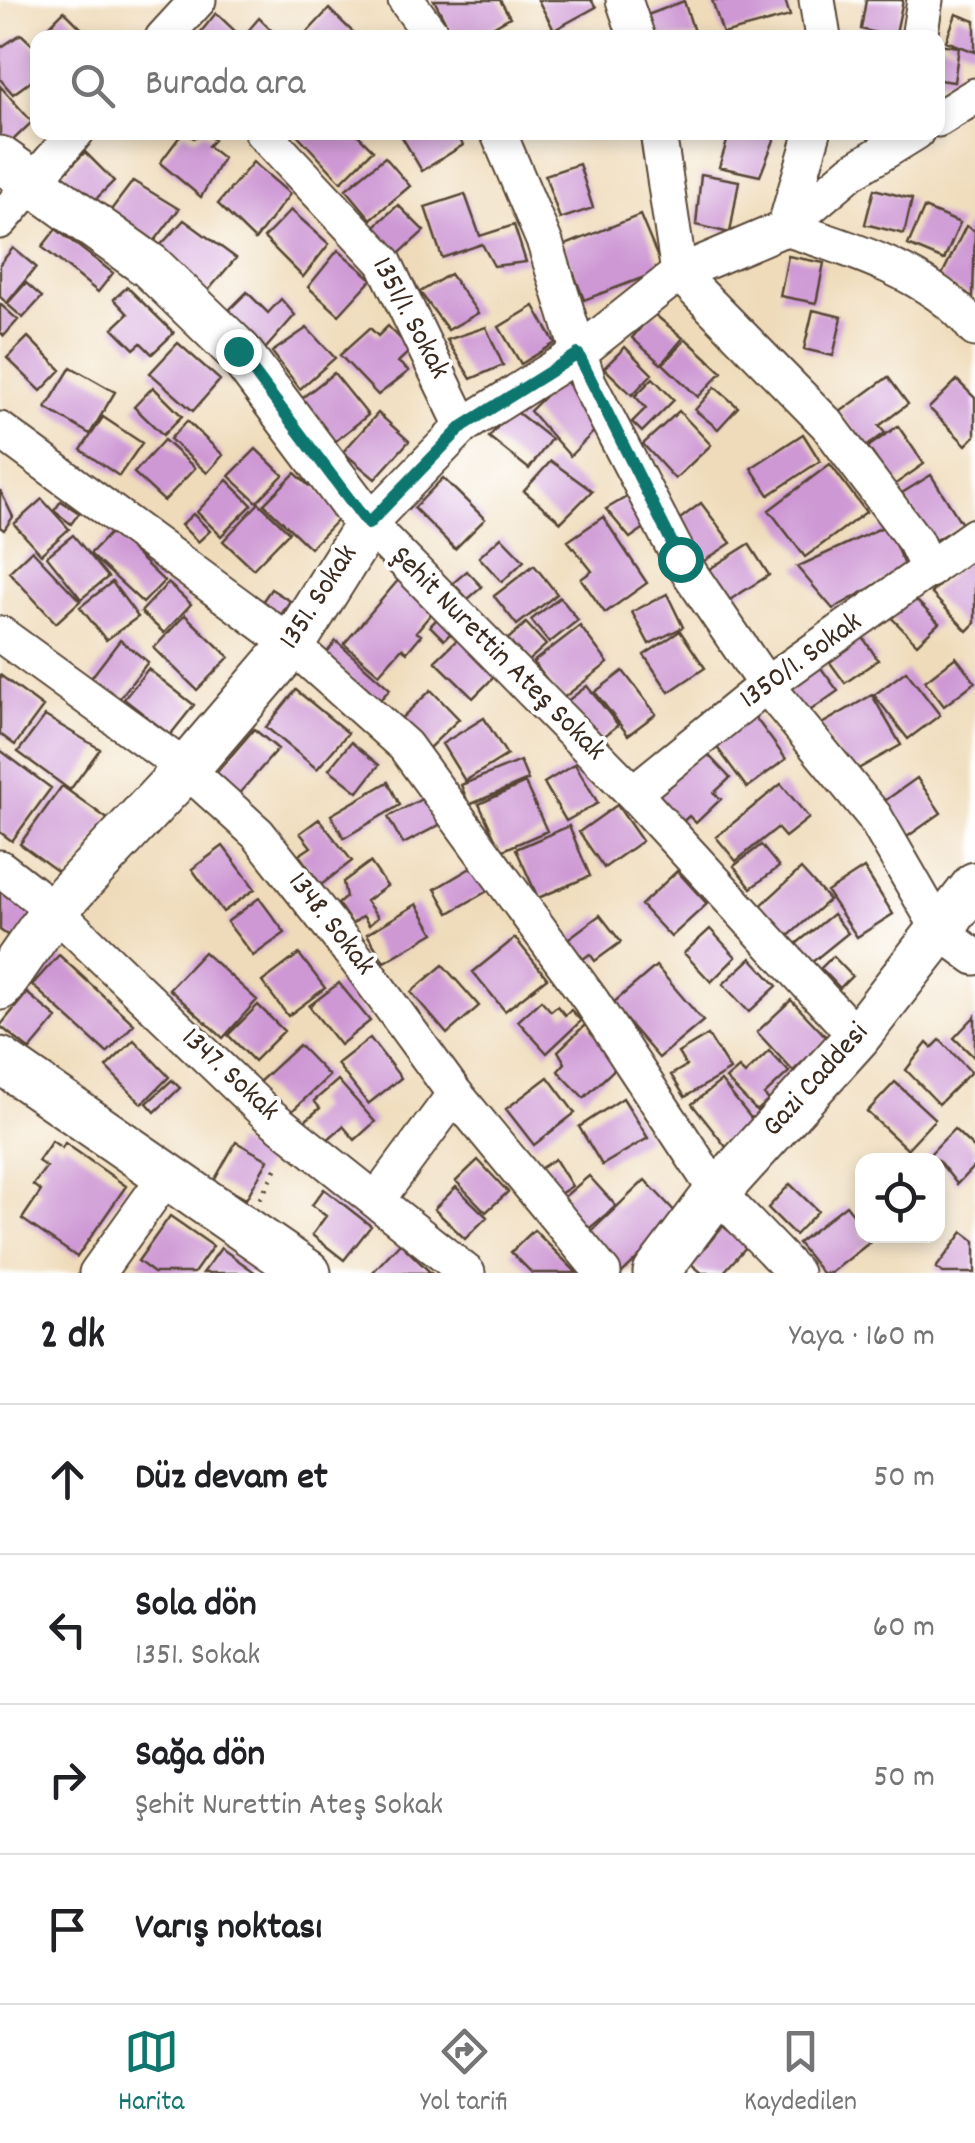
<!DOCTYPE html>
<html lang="tr">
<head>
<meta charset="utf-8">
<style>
  :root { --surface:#fff; --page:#f2f2f2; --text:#202124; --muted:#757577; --line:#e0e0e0; --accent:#0f766e }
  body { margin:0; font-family:Dekko,sans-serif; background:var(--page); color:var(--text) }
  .controls { position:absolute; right:30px; bottom:30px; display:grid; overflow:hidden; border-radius:20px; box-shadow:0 5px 15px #0003 }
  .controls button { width:90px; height:90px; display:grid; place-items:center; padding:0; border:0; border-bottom:2px solid var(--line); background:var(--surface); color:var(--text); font:50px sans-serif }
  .stop { position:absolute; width:30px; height:30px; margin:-22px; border:8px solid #0f766e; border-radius:50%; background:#fff }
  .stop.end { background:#0f766e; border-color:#fff; box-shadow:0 2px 10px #0008 }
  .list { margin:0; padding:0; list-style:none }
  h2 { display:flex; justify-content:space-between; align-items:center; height:130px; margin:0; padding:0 40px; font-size:42px }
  h2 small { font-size:32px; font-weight:400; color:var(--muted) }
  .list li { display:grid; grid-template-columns:65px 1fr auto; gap:30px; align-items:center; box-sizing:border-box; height:150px; padding:0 40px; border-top:2px solid var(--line) }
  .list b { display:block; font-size:38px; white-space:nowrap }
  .list p { margin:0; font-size:32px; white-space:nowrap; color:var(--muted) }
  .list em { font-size:32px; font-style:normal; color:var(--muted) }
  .icon { flex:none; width:55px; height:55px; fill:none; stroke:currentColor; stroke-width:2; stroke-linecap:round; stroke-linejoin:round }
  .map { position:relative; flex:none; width:975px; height:1273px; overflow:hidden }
  .search { position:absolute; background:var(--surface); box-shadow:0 5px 15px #0003; left:30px; right:30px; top:30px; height:110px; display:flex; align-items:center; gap:25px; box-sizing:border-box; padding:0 35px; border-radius:20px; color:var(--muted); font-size:38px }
  .sheet { height:730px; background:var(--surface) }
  nav { display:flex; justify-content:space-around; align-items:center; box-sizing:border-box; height:140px; border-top:2px solid var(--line); background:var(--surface); font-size:28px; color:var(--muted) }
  nav a { display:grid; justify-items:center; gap:5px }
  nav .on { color:var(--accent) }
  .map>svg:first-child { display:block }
</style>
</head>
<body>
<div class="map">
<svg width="975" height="1273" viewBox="0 0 975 1273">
  <rect width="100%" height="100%" fill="#fff"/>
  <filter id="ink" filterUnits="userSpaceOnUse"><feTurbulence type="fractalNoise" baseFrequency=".01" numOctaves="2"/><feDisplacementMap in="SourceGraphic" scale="20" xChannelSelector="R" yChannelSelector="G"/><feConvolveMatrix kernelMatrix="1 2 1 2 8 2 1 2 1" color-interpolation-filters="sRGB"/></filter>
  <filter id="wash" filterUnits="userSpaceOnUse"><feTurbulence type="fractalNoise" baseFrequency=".0048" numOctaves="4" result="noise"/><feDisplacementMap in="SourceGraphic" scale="40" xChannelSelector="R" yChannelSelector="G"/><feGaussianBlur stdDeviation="2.25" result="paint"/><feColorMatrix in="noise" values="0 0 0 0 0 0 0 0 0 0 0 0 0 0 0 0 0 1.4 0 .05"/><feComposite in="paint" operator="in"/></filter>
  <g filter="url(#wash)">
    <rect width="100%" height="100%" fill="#efdbba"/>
    <g id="blocks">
      <path fill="#ce98d4" d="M434,0H500L510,17L473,38H454Z
        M538,0H591L596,7L554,30Z
        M712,0H785L790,16L723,34Z
        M866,0H903L895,38L861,29Z
        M684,1L696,38H655L645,16Z
        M329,9L359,38H302Z
        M64,11L91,38H49L43,32Z
        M216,13L235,31L229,38H196Z
        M956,14L975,21V52L946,41Z
        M259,18L279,38H242Z
        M21,34L38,50V76L13,94L0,79V48Z
        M938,44L959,47L954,82L938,80Z
        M0,86L32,122L8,145L0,138Z
        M183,132L194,138L204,132L214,140L208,146L223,158L201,197L160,163Z
        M295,132H355L373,150L341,182Z
        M399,132H455L463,145L422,171Z
        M730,132L776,135L760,176L719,167Z
        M85,152L114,181L90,205L61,176Z
        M385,157L410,186L371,219L346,189Z
        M253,162L290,194L255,240L218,204Z
        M579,164L593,208L560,219L545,175Z
        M701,174L739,181L730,233L696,225Z
        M133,181L179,209L150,247L108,214Z
        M874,189L912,199L904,234L865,224Z
        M465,194L480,236L514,225L526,262L494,266L482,244L442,258L425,207Z
        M398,205L424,231L390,262L366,234Z
        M924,208L960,223L944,260L908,245Z
        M291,210L329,244L303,277L264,238Z
        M640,215L663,270L584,300L563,246Z
        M184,220L236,258L205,294L157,249Z
        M966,226L975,231L973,297L939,281Z
        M56,229L113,273L98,292L42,247Z
        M13,248L36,267L7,303L0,297V264Z
        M338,250L372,279L339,315L308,287Z
        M788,256L824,263L816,303L780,296Z
        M450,274L478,313L448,330L420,292Z
        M26,283L42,297L23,318L7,304Z
        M127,287L174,333L152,354L141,343L134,349L113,328L128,314L114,299Z
        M247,292L268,313L281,299L295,315L258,357L223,316Z
        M0,304L18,320L4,336L0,332Z
        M534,306L555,343L521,364L499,327Z
        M813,310L842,317L833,356L804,349Z
        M653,313L683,338L661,364L632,338Z
        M388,326L411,350L398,362L409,371L378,395L340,355L370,328L378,336Z
        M486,327L503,365L471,379L447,340Z
        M307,328L335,358L300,389L272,352Z
        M28,337L61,370L41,391L7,358Z
        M686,339L722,372L698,397L663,364Z
        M178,343L220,380L193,411L150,373Z
        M625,347L652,374L632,395L604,368Z
        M71,367L115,392L90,434L46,408Z
        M334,373L368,415L332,444L298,401Z
        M888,377L908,404L879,426L885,433L866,447L840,412Z
        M563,378L602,423L570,456L530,411Z
        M653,378L674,400L642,432L632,422L646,408L635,396Z
        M957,380L975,398V436L966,445L929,408Z
        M153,387L182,416L163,435L134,407Z
        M715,387L738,407L718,429L695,410Z
        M513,409L551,439L529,469L489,437Z
        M679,411L711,445L675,479L643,444Z
        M378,413L409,441L375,479L343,452Z
        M103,417L142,443L119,476L81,450Z
        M187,421L223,455L207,473L170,439Z
        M898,426L924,464L894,485L868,447Z
        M803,434L820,461L769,495L751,468Z
        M164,440L195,468L164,501L134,473Z
        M256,449L283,475L257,502L229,476Z
        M551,461L592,491L561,522L524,491Z
        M830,464L866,512L805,557L769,510Z
        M295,473L309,486L313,482L340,517L310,548L264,504Z
        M931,475L962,524L932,542L902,493Z
        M443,478L485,519L455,549L414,508Z
        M227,480L252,505L221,536L197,512Z
        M0,490L13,517L4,530L0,527Z
        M637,491L656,520L630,538L606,509Z
        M42,499L69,529L41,554L14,524Z
        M61,501L79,513L71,524L54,511Z
        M259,503L289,532L253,569L223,541Z
        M701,503L731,543L698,565L672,525Z
        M193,514L210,531L198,542L181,525Z
        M603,517L647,583L605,613L581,579L592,571L568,541Z
        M887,525L905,568L833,609L797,567Z
        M112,531L164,581L143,603L90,554Z
        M73,535L108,577L81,599L47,556Z
        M501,537L524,561L502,582L479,557Z
        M749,544L769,575L728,601L708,570Z
        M32,550L80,601L56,623L9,572Z
        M970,556L975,561V623L967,631L931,593Z
        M534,565L557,594L517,625L494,596Z
        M467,571L482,587L468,599L453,583Z
        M400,578L436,608L416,632L421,635L407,652L402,648L379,674L344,644Z
        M112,582L138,617L106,640L80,607Z
        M168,583L191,604L164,633L141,612Z
        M271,589L290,601L281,615L262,602Z
        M908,592L939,623L917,644L886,612Z
        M667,594L683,627L649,644L632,612Z
        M560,597L578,620L549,643L531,620Z
        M443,613L457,627L444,640L430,626Z
        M185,615L229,657L197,690L154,648Z
        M526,623L546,645L528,661L508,639Z
        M580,626L608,663L562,699L533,662Z
        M680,631L705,668L669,692L644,655Z
        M860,633L878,660L845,683L826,657Z
        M462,635L499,672L473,698L435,661Z
        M120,640L148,662L119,699L91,678Z
        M336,641L390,689L377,703L324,656Z
        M956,657L975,682L944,706L925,681Z
        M818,664L838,691L801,717L782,690Z
        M148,669L194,705L170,735L124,699Z
        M623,671L656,714L628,735L595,692Z
        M906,671L940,715L908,739L874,695Z
        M0,675L43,707L15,745L0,734Z
        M587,686L618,725L597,742L566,702Z
        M296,690L348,733L317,769L266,727Z
        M431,690L459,719L425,752L397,722Z
        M872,695L901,745L849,774L820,725Z
        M752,713L786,759L747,788L713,742Z
        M45,716L100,749L70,790L18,752Z
        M484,718L507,755L465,781L442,744Z
        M254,729L278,749L235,798L212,778Z
        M351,742L379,765L358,792L329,769Z
        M700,746L730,778L714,793L721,799L696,823L689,816L678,826L648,795Z
        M0,750L51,788L12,841L0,832Z
        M520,761L528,780L469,805L461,785Z
        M575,764L598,803L566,821L544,783Z
        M917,778L941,813L904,839L879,805Z
        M388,782L400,805L344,838L331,815Z
        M525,783L547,831L501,851L479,804Z
        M781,784L809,818L785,837L777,828L736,861L716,837Z
        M62,786L109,820L67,878L20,844Z
        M433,793L441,824L403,844L388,817Z
        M617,805L642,841L604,868L579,832Z
        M319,819L352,861L321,885L299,855L311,847L300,833Z
        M569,826L590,876L538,898L516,849Z
        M761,845L779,867L751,888L734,866Z
        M223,846L255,889L223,912L192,869Z
        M370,862L387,886L366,901L378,917L369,925L363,916L352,924L338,904L346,897L343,882Z
        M481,862L496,886L449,913L435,889Z
        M864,868L893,914L857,937L827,892Z
        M801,869L829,900L784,940L757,909Z
        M677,871L707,904L671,937L641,905Z
        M0,888L35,914L16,941L0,930Z
        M259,898L285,933L253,956L227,922Z
        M417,904L434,933L384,962L367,934Z
        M833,914L848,933L811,963L796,944Z
        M600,915L621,942L595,961L590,954L580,961L565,941Z
        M710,929L736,957L711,982L684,953Z
        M515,938L547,978L505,1011L473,972Z
        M204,952L257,1000L223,1038L169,989Z
        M299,954L325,988L288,1016L262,982Z
        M59,955L134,1024L107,1053L32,985Z
        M833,956L852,976L840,988L821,968Z
        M751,958L777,986L749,1012L723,984Z
        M443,965L479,1006L447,1034L411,992Z
        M656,966L703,1021L659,1058L612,1004Z
        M339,983L370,1021L340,1045L309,1006Z
        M27,993L57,1018L30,1050L0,1026Z
        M541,1000L551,1011L557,1006L565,1015L571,1010L581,1021L547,1053L518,1021Z
        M791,1000L828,1039L793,1071L757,1032Z
        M258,1005L284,1031L254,1061L228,1035Z
        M975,1016V1058L954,1038Z
        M586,1024L622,1062L584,1098L558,1071L565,1063L558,1051Z
        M708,1035L730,1070L685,1097L671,1075L686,1066L678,1053Z
        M370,1038L401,1078L368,1104L337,1064Z
        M134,1040L169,1077L142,1104L106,1067Z
        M940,1040L971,1072L939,1104L906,1070L927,1043L932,1048Z
        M299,1045L329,1076L289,1114L259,1082Z
        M769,1051L789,1072L764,1095L769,1100L757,1111L726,1079L739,1068L745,1074Z
        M548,1077L575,1113L534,1145L506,1109Z
        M172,1080L180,1088L155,1112L147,1103Z
        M338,1080L375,1122L355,1140L343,1126L317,1149L298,1127L320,1108L314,1101Z
        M721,1081L759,1128L730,1152L692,1104Z
        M895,1082L935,1119L907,1149L867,1112Z
        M623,1098L648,1138L602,1165L579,1127Z
        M954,1129L975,1149V1165L957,1184L938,1160L928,1156Z
        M52,1141L62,1148L65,1143L126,1186L77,1257L22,1219L41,1191L33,1185L46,1167L38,1161Z
        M236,1142L268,1160L246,1199L214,1181Z
        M555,1159L572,1186L552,1199L535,1172Z
        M478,1160L508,1192L486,1212L456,1181Z
        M589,1176L616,1206L584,1233L558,1202Z
        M645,1180L680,1217L622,1273L586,1236Z
        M790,1184L818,1211L795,1235L768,1208Z
        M456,1187L487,1217L465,1239L434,1209Z
        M324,1189L371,1226L344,1260L312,1235L326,1216L312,1205Z
        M846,1205L862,1225V1236L874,1239L831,1273H822L798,1243Z
        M170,1216L213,1246L194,1273H154L138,1261Z
        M723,1226L747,1246L723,1273H702L691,1264Z
        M534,1230L577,1273H532L511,1252Z
        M963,1232L975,1241V1273H943L936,1268Z
        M400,1243L431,1273H372Z
        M221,1248L256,1273H203Z"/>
    </g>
  </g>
  <g filter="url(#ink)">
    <use href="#blocks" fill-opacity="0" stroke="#564535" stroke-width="2.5"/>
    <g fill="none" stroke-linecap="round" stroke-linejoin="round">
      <defs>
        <path id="minor" d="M406,0L434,38
          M624,0L637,38
          M817,0L823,38
          M163,38L198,0
          M919,38L925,0
          M938,119L975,96
          M262,132L384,262L463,426
          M498,132L545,243L588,382L680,559L766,685L874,816L941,932L975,957
          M658,132L679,273L827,424L915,541L929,570
          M813,132L785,228C846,247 936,275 975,329
          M0,221L76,132
          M0,430L292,645L405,746L592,1002L717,1192L795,1273
          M0,634L186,769L258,834L358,961L455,1094L603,1273
          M633,793L766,685L975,536
          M0,868L54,910L266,1113L467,1273
          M857,1037L633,793L368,524L463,426L577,354L679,273L785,228L851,172L916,132
          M378,1198L455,1094
          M97,1273L167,1175"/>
        <path id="tertiary" d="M0,159L150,266L238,351L368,524L292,645L186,769L54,910L0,987
          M0,1060L308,1273
          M656,1273L717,1192L857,1037L975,885"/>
      </defs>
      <use href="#minor" stroke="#564535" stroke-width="39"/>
      <use href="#tertiary" stroke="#564535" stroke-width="49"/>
      <path stroke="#564535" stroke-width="5" stroke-dasharray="2.5 8" stroke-linecap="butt" d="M260,1199L278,1165"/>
      <use href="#minor" stroke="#fff" stroke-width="35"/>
      <use href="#tertiary" stroke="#fff" stroke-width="45"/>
    </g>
  </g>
  <g fill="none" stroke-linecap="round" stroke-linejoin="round" filter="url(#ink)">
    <path stroke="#0f766e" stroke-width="12" d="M238,351L368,524L463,426L578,354L680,559"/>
  </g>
  <g text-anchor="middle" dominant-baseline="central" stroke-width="8" stroke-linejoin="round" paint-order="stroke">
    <g font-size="30" fill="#3b2a1e" stroke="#fff">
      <text transform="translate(409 319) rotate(62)">1351/1. Sokak</text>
      <text transform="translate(320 598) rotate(-57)">1351. Sokak</text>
      <text transform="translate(497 655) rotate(45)">Şehit Nurettin Ateş Sokak</text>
      <text transform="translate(802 662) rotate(-36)">1350/1. Sokak</text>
      <text transform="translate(330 925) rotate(52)">1348. Sokak</text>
      <text transform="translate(229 1076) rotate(43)">1347. Sokak</text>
      <text transform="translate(817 1081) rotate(-48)">Gazi Caddesi</text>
    </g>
  </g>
</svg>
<div class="controls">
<button><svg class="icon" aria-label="locate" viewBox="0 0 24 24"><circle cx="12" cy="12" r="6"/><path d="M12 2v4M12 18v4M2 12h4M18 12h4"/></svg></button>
</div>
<div class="stop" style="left:680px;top:559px"></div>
<div class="stop end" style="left:238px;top:351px"></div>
<div class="search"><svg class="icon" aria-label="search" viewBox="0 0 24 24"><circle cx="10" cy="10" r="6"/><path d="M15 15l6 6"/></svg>Burada ara</div>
</div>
<section class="sheet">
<h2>2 dk<small>Yaya · 160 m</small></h2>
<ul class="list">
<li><svg class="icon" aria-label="ahead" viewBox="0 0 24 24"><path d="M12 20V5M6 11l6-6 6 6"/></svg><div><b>Düz devam et</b></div><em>50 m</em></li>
<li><svg class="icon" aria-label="left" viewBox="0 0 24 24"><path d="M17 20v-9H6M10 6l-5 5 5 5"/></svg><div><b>Sola dön</b><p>1351. Sokak</p></div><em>60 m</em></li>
<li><svg class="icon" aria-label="right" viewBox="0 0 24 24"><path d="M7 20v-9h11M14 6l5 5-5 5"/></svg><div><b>Sağa dön</b><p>Şehit Nurettin Ateş Sokak</p></div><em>50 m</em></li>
<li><svg class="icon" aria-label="arrive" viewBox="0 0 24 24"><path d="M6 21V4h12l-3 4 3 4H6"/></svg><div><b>Varış noktası</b></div></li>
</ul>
</section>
<nav>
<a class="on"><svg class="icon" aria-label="map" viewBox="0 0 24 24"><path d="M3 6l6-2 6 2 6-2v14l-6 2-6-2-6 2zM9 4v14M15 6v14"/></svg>Harita</a>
<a><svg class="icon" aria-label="directions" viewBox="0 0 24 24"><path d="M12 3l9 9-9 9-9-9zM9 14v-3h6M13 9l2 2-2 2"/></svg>Yol tarifi</a>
<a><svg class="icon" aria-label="saved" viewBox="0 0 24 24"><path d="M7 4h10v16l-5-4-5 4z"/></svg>Kaydedilen</a>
</nav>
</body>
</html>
